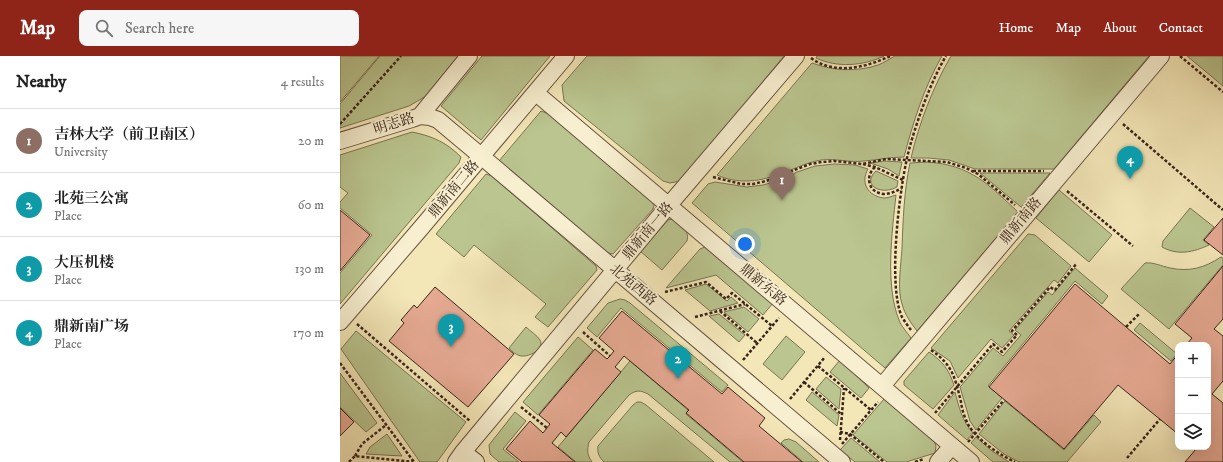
<!DOCTYPE html>
<html lang="en">
<head>
<meta charset="utf-8">
<style>
  :root { --surface:#fff; --page:#f6f6f6; --text:#222; --muted:#767676; --line:#e0e0e0; --accent:#8f2418 }
  body { margin:0; font-family:"IM FELL DW Pica","Noto Serif SC",serif; background:var(--page); color:var(--text) }
  .controls { position:absolute; right:12px; bottom:12px; display:grid; overflow:hidden; border-radius:8px; box-shadow:0 4px 16px #0002 }
  .controls button { width:36px; height:36px; display:grid; place-items:center; padding:0; border:0; border-bottom:1px solid var(--line); background:var(--surface); color:var(--text); font:20px sans-serif }
  .you { position:absolute; left:405px; top:188px; width:14px; height:14px; margin:-10px; border:3px solid #fff; border-radius:50%; background:#1a73e8; box-shadow:0 0 0 6px #1a73e833 }
  .badge { display:grid; place-items:center; width:26px; height:26px; border-radius:50%; background:var(--accent); color:#fff; font-size:13px; font-weight:700 }
  .pin { position:absolute; translate:-50% -33px; filter:drop-shadow(0 1px 2px #0008) }
  .pin::after { content:''; position:absolute; top:21px; width:14px; height:12px; background:inherit; clip-path:polygon(0 0,100% 0,50% 100%) }
  .list { margin:0; padding:0; list-style:none }
  h2 { display:flex; justify-content:space-between; align-items:center; height:52px; margin:0; padding:0 16px; font-size:17px }
  h2 small { font-size:13px; font-weight:400; color:var(--muted) }
  .list li { display:grid; grid-template-columns:26px 1fr auto; gap:12px; align-items:center; box-sizing:border-box; height:64px; padding:0 16px; border-top:1px solid var(--line) }
  .list b { display:block; font-size:15px; white-space:nowrap }
  .list p { margin:0; font-size:13px; white-space:nowrap; color:var(--muted) }
  .list em { font-size:13px; font-style:normal; color:var(--muted) }
  .icon { flex:none; width:22px; height:22px; fill:none; stroke:currentColor; stroke-width:2; stroke-linecap:round; stroke-linejoin:round }
  .map { position:relative; flex:none; width:883px; height:406px; overflow:hidden }
  header { display:flex; align-items:center; gap:24px; box-sizing:border-box; height:56px; padding:0 20px; background:var(--accent); color:#fff }
  header strong { font-size:19px }
  nav { display:flex; gap:22px; margin-inline-start:auto; font-size:14px }
  .search { width:280px; height:36px; background:var(--page); display:flex; align-items:center; gap:10px; box-sizing:border-box; padding:0 14px; border-radius:8px; color:var(--muted); font-size:15px }
  main { display:flex }
  aside { flex:1; background:var(--surface) }
  .map>svg:first-child { display:block }
</style>
</head>
<body>
<header>
<strong>Map</strong>
<div class="search"><svg class="icon" aria-label="search" viewBox="0 0 24 24"><circle cx="10" cy="10" r="6"/><path d="M15 15l6 6"/></svg>Search here</div>
<nav><a>Home</a><a>Map</a><a>About</a><a>Contact</a></nav>
</header>
<main>
<aside>
<h2>Nearby<small>4 results</small></h2>
<ul class="list">
<li><span class="badge" style="background:#8d6e63">1</span><div><b>吉林大学（前卫南区）</b><p>University</p></div><em>20 m</em></li>
<li><span class="badge" style="background:#0f9aa8">2</span><div><b>北苑三公寓</b><p>Place</p></div><em>60 m</em></li>
<li><span class="badge" style="background:#0f9aa8">3</span><div><b>大压机楼</b><p>Place</p></div><em>130 m</em></li>
<li><span class="badge" style="background:#0f9aa8">4</span><div><b>鼎新南广场</b><p>Place</p></div><em>170 m</em></li>
</ul>
</aside>
<div class="map">
<svg width="883" height="406" viewBox="0 0 883 406">
  <rect width="100%" height="100%" fill="#f3e6b7"/>
  <filter id="stains"><feTurbulence type="fractalNoise" baseFrequency=".005" numOctaves="4"/><feColorMatrix values="0 0 0 0 .2 0 0 0 0 .09 0 0 0 0 .02 0 0 0 .5 -.17"/></filter>
  <radialGradient id="worn" r=".72"><stop offset=".6" stop-color="#630" stop-opacity="0"/><stop offset="1" stop-color="#630" stop-opacity=".3"/></radialGradient>
  <path fill="#bac58f" stroke="#7a7454" d="M0,0H39L0,46Z
    M40,0H118L86,40L69,50L0,72V48Z
    M142,0H210L141,84L101,50Z
    M247,0H444L340,125L330,127L323,125L224,45L222,29Z
    M477,0H544C523,10 497,12 476,2Z
    M555,0H602C584,31 573,67 564,101C549,101 538,104 524,105C510,107 496,102 481,104C464,107 453,114 437,119C417,126 397,128 377,119L472,7C493,15 517,16 538,9C544,7 549,3 555,0Z
    M611,0H809L714,113H635L609,104L588,102H571C579,67 593,31 611,0Z
    M847,0H883V30Z
    M201,55L209,58L312,145L314,149L313,153L273,198L268,197L159,105Z
    M72,76C92,80 106,86 121,101L119,107L0,248V217L32,179L0,152V146L8,137L0,131V99Z
    M544,105L562,106L559,120L548,113L530,107Z
    M587,106C631,109 648,128 678,156L577,275C571,267 565,259 562,248C557,234 561,208 562,193C563,164 564,135 570,107Z
    M494,108L515,109L528,113C520,127 528,140 544,142C548,142 552,140 556,139C552,176 545,229 559,264C561,270 567,276 571,282L545,312L352,147L368,128L375,126L407,131L423,129L441,124L457,116L475,110Z
    M536,115L558,125L557,131C541,140 521,129 536,115Z
    M640,117H710L681,151Z
    M146,118L152,120L256,210L257,214L208,271L195,261L206,248L134,189L124,201L96,178Z
    M719,134L772,179L749,206L696,162Z
    M850,152L874,171L863,184L869,189C854,196 838,200 822,191L823,185Z
    M332,163C341,166 350,176 347,185L322,214L300,195L328,164Z
    M688,178L695,179L731,210L718,227L714,224L669,275L674,279L662,292L651,283L618,322L610,305L591,292Z
    M365,191L372,196L433,247L423,259L376,219L326,232L360,193Z
    M881,201L883,202V209L829,273L781,233L805,207C813,206 821,210 830,212C850,216 864,212 881,201Z
    M735,212L768,240L762,248L735,225L648,330L662,342L636,374L630,365L620,331L653,292L663,300L681,279L675,274L708,236L712,239Z
    M366,228L387,245L391,241L398,247L370,255L345,234Z
    M280,243L285,244L290,247L388,329L382,336L281,252L257,281L247,272L268,247Z
    M404,251L419,263L408,276L384,256Z
    M379,258L405,279L399,286L369,260Z
    M800,267L837,298L831,305L794,274Z
    M186,271C190,275 197,279 200,284C205,293 189,301 182,300C177,300 172,295 169,292Z
    M16,275L126,366L97,406H80L1,293Z
    M446,280L465,296L442,324L423,308Z
    M238,281L253,294L198,359L183,346Z
    M589,296C603,306 608,312 614,329L593,353L564,329V325Z
    M500,304L529,332L521,342L490,316Z
    M290,305L348,354L346,358L403,406H390L308,338C300,334 296,334 289,339L249,386C247,394 247,399 252,406H236L218,391Z
    M0,317L37,367L26,376L0,351Z
    M486,321L501,333L499,353L476,333Z
    M472,336L499,359L497,370L466,344Z
    M615,336C619,351 622,365 633,377L627,384L598,359Z
    M544,343L594,384L596,390L595,397L566,406H547L513,379Z
    M665,345L724,394L754,359L761,366L727,406H680L677,405L664,398L639,378Z
    M297,346H301L306,349L374,406H264C259,401 257,397 258,390L293,349Z
    M175,356L186,365L163,393L179,406H159L150,398L149,389Z
    M47,378L62,400L26,398L30,391Z
    M636,381L652,395L669,406H653L631,387Z
    M511,382L540,406H515L500,394Z
    M449,383L456,386L479,406H463L441,387L444,384Z"/>
  <path fill="#e6aa93" stroke="#392419" d="M0,154L30,179L0,215Z
    M883,162V199L864,184Z
    M883,210V263L874,273L883,280V325L872,338L883,347V406H845L856,393L853,391H868V289H846L852,282L835,268Z
    M735,228L830,308L838,298V378L778,329L724,393L649,331Z
    M95,231L174,298L128,351L49,285L64,267L61,264L74,249L77,252Z
    M282,255L382,338L388,331L425,362L419,370L462,406H404L346,357L349,354L284,300L275,311L281,316L226,381L221,376L212,387L235,406H182L166,393L190,365L203,377L210,368L199,359L255,293L267,303L270,300L274,295L259,282Z
    M0,352L14,366L0,380Z"/>
  <g fill="none" stroke-linecap="round" stroke-linejoin="round">
    <defs>
      <path id="minor" d="M196,37L631,406
        M80,60L90,61L98,64L141,100L502,406
        M0,85L72,63L80,60L129,0
        M0,266L81,172L226,0
        M542,330L821,0
        M123,396L136,406
        M116,406L123,396L329,149L456,0
        M598,406L612,390"/>
    </defs>
    <use href="#minor" stroke="#685440" stroke-width="18"/>
    <path stroke="#392419" stroke-width="2.5" stroke-dasharray="3 2" stroke-linecap="butt" d="M840,0L883,36
      M471,2C494,19 525,12 550,0
      M0,68L61,0
      M783,68L883,154
      M523,108L535,111L563,124
      M535,111C524,121 529,137 544,138C551,138 556,135 562,132
      M633,115H704
      M373,121L401,128H413L426,125L470,108L482,106L494,105L522,108L546,103L607,106L626,112L638,118L675,149
      M727,135L793,190
      M325,236L366,226L386,243L392,237L432,270
      M380,255L417,287
      M355,261L405,248
      M17,268L130,365
      M786,271L799,258
      M571,274C568,270 565,266 562,261C547,229 560,125 570,90C578,62 591,25 606,0
      M243,276L270,300
      M591,294C613,309 615,322 621,346C622,354 625,363 629,370C639,385 658,398 675,406
      M403,304L439,262
      M0,307L74,406
      M478,310L531,354
      M464,326L501,358
      M450,343L485,301
      M181,351L207,372
      M595,357L653,288L662,296L677,279L672,275L710,231L715,234L737,207
      M500,376L510,378L544,406
      M500,384L504,332
      M628,386L664,344
      M502,388L538,346
      M15,400L22,388L46,369
      M787,402L820,363
      M9,406L15,400L73,406
      M575,406L584,403"/>
    <use href="#minor" stroke="#f7efd0" stroke-width="16"/>
  </g>
  <g text-anchor="middle" dominant-baseline="central" stroke-width="4" stroke-linejoin="round" paint-order="stroke">
    <g font-size="14" fill="#392419" stroke="#f7efd0">
      <text transform="translate(54 68) rotate(-18)">明志路</text>
      <text transform="translate(114 133) rotate(-50)">鼎新南二路</text>
      <text transform="translate(681 165) rotate(-50)">鼎新南路</text>
      <text transform="translate(308 175) rotate(-50)">鼎新南一路</text>
      <text transform="translate(293 229) rotate(40)">北苑西路</text>
      <text transform="translate(423 229) rotate(40)">鼎新东路</text>
    </g>
  </g>
  <rect width="100%" height="100%" filter="url(#stains)"/>
  <rect width="100%" height="100%" fill="url(#worn)"/>
</svg>
<div class="controls">
<button>+</button>
<button>−</button>
<button><svg class="icon" aria-label="layers" viewBox="0 0 24 24"><path d="M12 4l9 5-9 5-9-5zM3 14l9 5 9-5"/></svg></button>
</div>
<div class="you"></div>
<div class="pin badge" style="left:442px;top:144px;background:#8d6e63">1</div>
<div class="pin badge" style="left:338px;top:323px;background:#0f9aa8">2</div>
<div class="pin badge" style="left:111px;top:291px;background:#0f9aa8">3</div>
<div class="pin badge" style="left:790px;top:123px;background:#0f9aa8">4</div>
</div>
</main>
</body>
</html>
